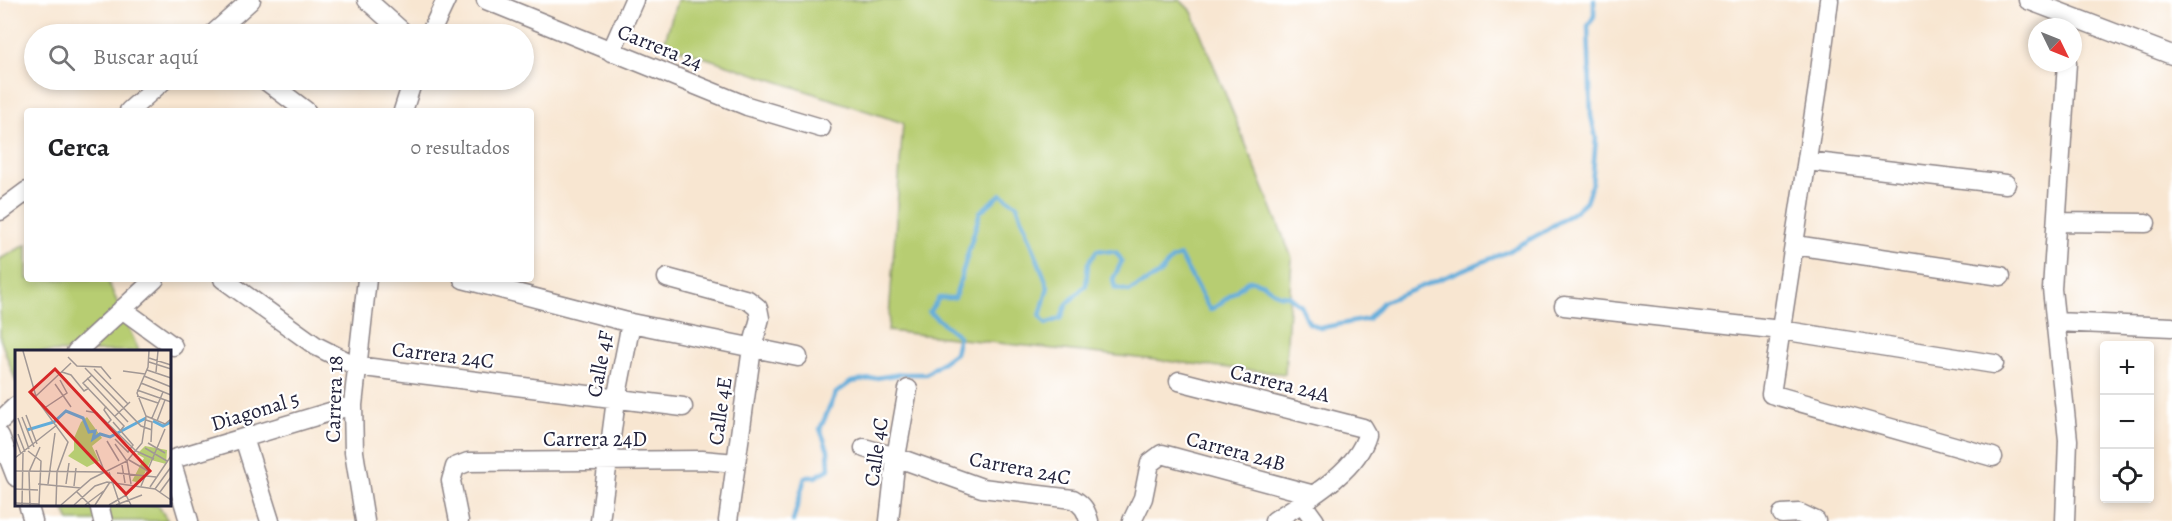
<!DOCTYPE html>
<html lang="es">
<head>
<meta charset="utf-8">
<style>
  :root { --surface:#fff; --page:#f2f2f2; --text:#202124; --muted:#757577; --line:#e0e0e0 }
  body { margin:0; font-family:Alegreya,serif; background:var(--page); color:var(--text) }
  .controls { position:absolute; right:18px; bottom:18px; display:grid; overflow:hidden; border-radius:6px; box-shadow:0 3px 9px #0003 }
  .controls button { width:54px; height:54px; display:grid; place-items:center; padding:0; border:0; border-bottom:2px solid var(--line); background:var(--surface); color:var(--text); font:30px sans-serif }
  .compass { position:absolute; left:2028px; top:18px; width:54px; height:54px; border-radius:50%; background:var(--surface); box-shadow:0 3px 9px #0003; rotate:133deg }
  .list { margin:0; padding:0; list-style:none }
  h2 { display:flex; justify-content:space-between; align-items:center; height:78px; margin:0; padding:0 24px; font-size:26px }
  h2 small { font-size:20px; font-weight:400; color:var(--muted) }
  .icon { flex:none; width:33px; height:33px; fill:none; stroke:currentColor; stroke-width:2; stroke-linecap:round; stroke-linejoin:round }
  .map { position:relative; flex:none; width:2172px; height:521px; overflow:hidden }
  .search { position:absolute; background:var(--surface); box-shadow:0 3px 9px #0003; left:24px; top:24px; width:510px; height:66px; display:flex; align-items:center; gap:15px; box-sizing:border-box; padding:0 21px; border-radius:33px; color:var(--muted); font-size:22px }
  .panel { position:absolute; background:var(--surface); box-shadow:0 3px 9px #0003; left:24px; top:108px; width:510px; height:174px; border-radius:6px }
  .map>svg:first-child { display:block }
</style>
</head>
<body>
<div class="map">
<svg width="2172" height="521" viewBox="0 0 2172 521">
  <rect width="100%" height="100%" fill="#fff"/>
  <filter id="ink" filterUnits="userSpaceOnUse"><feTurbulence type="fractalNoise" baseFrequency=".0167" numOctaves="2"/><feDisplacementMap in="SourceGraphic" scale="12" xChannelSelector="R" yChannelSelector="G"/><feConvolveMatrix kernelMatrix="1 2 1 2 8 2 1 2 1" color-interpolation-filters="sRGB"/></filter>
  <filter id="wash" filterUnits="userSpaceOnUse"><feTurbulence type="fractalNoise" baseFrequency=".008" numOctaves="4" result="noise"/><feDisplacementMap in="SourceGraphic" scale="24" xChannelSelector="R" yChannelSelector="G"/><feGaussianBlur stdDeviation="1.35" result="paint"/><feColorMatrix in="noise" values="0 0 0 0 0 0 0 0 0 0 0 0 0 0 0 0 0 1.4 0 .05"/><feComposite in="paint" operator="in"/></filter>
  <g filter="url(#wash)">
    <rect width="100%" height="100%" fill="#f8e6d1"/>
    <path fill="#b7cd72" stroke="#6c7856" stroke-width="1.5" d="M677,0H1180L1192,12L1292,258L1285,374L888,331L903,123L664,44Z
      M27,244V279H107L139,351L16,352V382L0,338V259Z
      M62,505H158L168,521H69Z"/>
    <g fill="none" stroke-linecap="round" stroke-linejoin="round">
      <path stroke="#61acda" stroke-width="4.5" d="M793,521L805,477H815L829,469L828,450L820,429L836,393L851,382L901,374H926L955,353L959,336L929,312L939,298H955L980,212L1001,194L1017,205L1048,287L1040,316L1046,324L1061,318L1067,304L1086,285L1088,263L1097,250L1116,252L1122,261L1113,279L1115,288L1129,291L1158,275L1172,259L1180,256L1210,310C1225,302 1236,289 1250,280L1263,284L1279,295L1289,296L1301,306L1309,323L1320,328L1368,319L1383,302L1507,252L1543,232L1574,212L1586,201L1592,183L1596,138L1591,116L1588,26L1594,16V0"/>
    </g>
  </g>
  <g filter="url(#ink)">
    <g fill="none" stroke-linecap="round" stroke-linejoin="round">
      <defs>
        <path id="minor" d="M367,0L405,34
          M486,0L747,106L821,128
          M1829,0L1818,87L1771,394L1993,457
          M2028,0L2172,55
          M213,34L251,0
          M430,34L446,0
          M611,52L634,0
          M265,80L306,111
          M129,111L164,80
          M403,111L413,80
          M1807,161L2006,184
          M0,211L27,191
          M2057,222L2146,223
          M1795,245L2001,276
          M667,278L748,300L758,308L760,318L752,348L728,521
          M223,279L316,346L356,366L683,407
          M463,279L631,323L798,357
          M1564,306L1781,330L1994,364
          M122,309L173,346
          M2056,322L2172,327
          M76,352L155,279
          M1179,381L1363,428L1367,435C1357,472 1304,501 1274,521
          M0,421L16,406
          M0,436L16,477
          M244,438L270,521
          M864,448L896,457L982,488L1073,499C1083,505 1086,510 1089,521
          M170,460L353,405
          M171,460L189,521
          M1302,503L1315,521
          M28,504L33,521
          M99,504L103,521
          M1782,514L1799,513L1816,521
          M365,521L354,452L353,405L367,279
          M459,521L451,481L455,467L468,462L702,460L736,463
          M600,521L616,400L631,323
          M889,521L896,457L908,389
          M1132,521L1143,498L1150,463L1162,454L1314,495
          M2065,521L2068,440L2052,289L2067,63"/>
      </defs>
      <use href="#minor" stroke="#8d8486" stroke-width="21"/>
      <use href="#minor" stroke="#fff" stroke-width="18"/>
    </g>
  </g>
  <g text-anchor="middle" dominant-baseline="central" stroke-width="4.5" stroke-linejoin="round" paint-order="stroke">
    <g font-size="21" fill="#22223b" stroke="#fff">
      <text transform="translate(660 47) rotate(22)">Carrera 24</text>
      <text transform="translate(443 355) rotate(7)">Carrera 24C</text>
      <text transform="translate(600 364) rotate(-79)">Calle 4F</text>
      <text transform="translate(1280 383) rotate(14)">Carrera 24A</text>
      <text transform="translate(334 399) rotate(-88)">Carrera 18</text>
      <text transform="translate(255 411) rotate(-17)">Diagonal 5</text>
      <text transform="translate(720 411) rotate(-82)">Calle 4E</text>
      <text x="595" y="439">Carrera 24D</text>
      <text transform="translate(1236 451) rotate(15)">Carrera 24B</text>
      <text transform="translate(876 452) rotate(-82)">Calle 4C</text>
      <text transform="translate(1020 468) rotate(11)">Carrera 24C</text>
    </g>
  </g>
  <g transform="translate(15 350)">
    <rect width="156" height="156" fill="#f8e6d1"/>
    <path d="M72,67L87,88L77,96L84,111L72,117L53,106L59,100V88L66,72ZM130,96L152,100L151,114L136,110L125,133L117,131L129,108L122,104Z" fill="#b7cd72"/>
    <path fill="none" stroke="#61acda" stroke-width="3" d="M138,71L148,76L156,72M12,80L39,72L51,61L68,68L74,82L80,81L78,89L85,84L95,87L131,68"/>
    <path fill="none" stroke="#a29895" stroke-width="1.5" d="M8,1L22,50L53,92L42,122L41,155M53,7L62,16L86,17L96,29M134,8L156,15M134,12L156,19M70,18L126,76L137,80M79,19L113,54M132,20L156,28M108,21L130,24M47,22L56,25L69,41L74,38M141,22L143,1M77,25L68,33L109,76L106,80M129,26L156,37M72,28L113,72M126,33L156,45M40,34L56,57M122,40L156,52M21,46L56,13M122,46L143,53M91,56L89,60L96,70L92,74M28,59L52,43L45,30M71,61L82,63L121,101M11,65L22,94M100,66L115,52M131,66L150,74L156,69M7,67L19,97M3,68L14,99M137,68L148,42M131,70L137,72L136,92M142,71L150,50M98,72L118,95L113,102L100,89M3,84L10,102M0,87L6,104M92,91L104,111M133,93L150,103M100,94L112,111L116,134M130,98L152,111M81,100L90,123M13,101L26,111L24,155M121,101L139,109M0,108L42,75M114,110L133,121M107,115L110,133M0,121L90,122M94,122L105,155M102,123L141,127M23,134L66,138M33,134L40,83M51,134L54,113M59,136L61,118M126,136L150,79M135,137L156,106M0,139L23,140M140,139L156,117M62,142L75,155M145,142L156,127M0,153L24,154M7,155L8,103M15,155L14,122L25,97M46,155L76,129L112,111L127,93L131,66L122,43L133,17L134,1M59,155L80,136L92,132L140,139L156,150M70,155L90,140M80,155L95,132M94,155L111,145L116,155M101,155L127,145"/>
    <path fill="#d62828" fill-opacity="0.15" stroke="#d62828" stroke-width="3" d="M40,19L135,121L111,144L15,42Z"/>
    <rect width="156" height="156" fill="none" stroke="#22223b" stroke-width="3"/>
  </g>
</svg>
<div class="controls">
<button>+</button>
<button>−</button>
<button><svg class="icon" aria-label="locate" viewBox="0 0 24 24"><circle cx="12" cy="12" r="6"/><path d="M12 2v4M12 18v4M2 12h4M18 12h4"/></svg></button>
</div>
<svg class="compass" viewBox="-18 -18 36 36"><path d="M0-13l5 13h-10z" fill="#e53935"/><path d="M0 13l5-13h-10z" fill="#757577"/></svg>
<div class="search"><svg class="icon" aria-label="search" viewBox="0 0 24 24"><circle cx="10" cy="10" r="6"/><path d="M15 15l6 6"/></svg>Buscar aquí</div>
<section class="panel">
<h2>Cerca<small>0 resultados</small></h2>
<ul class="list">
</ul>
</section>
</div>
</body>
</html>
